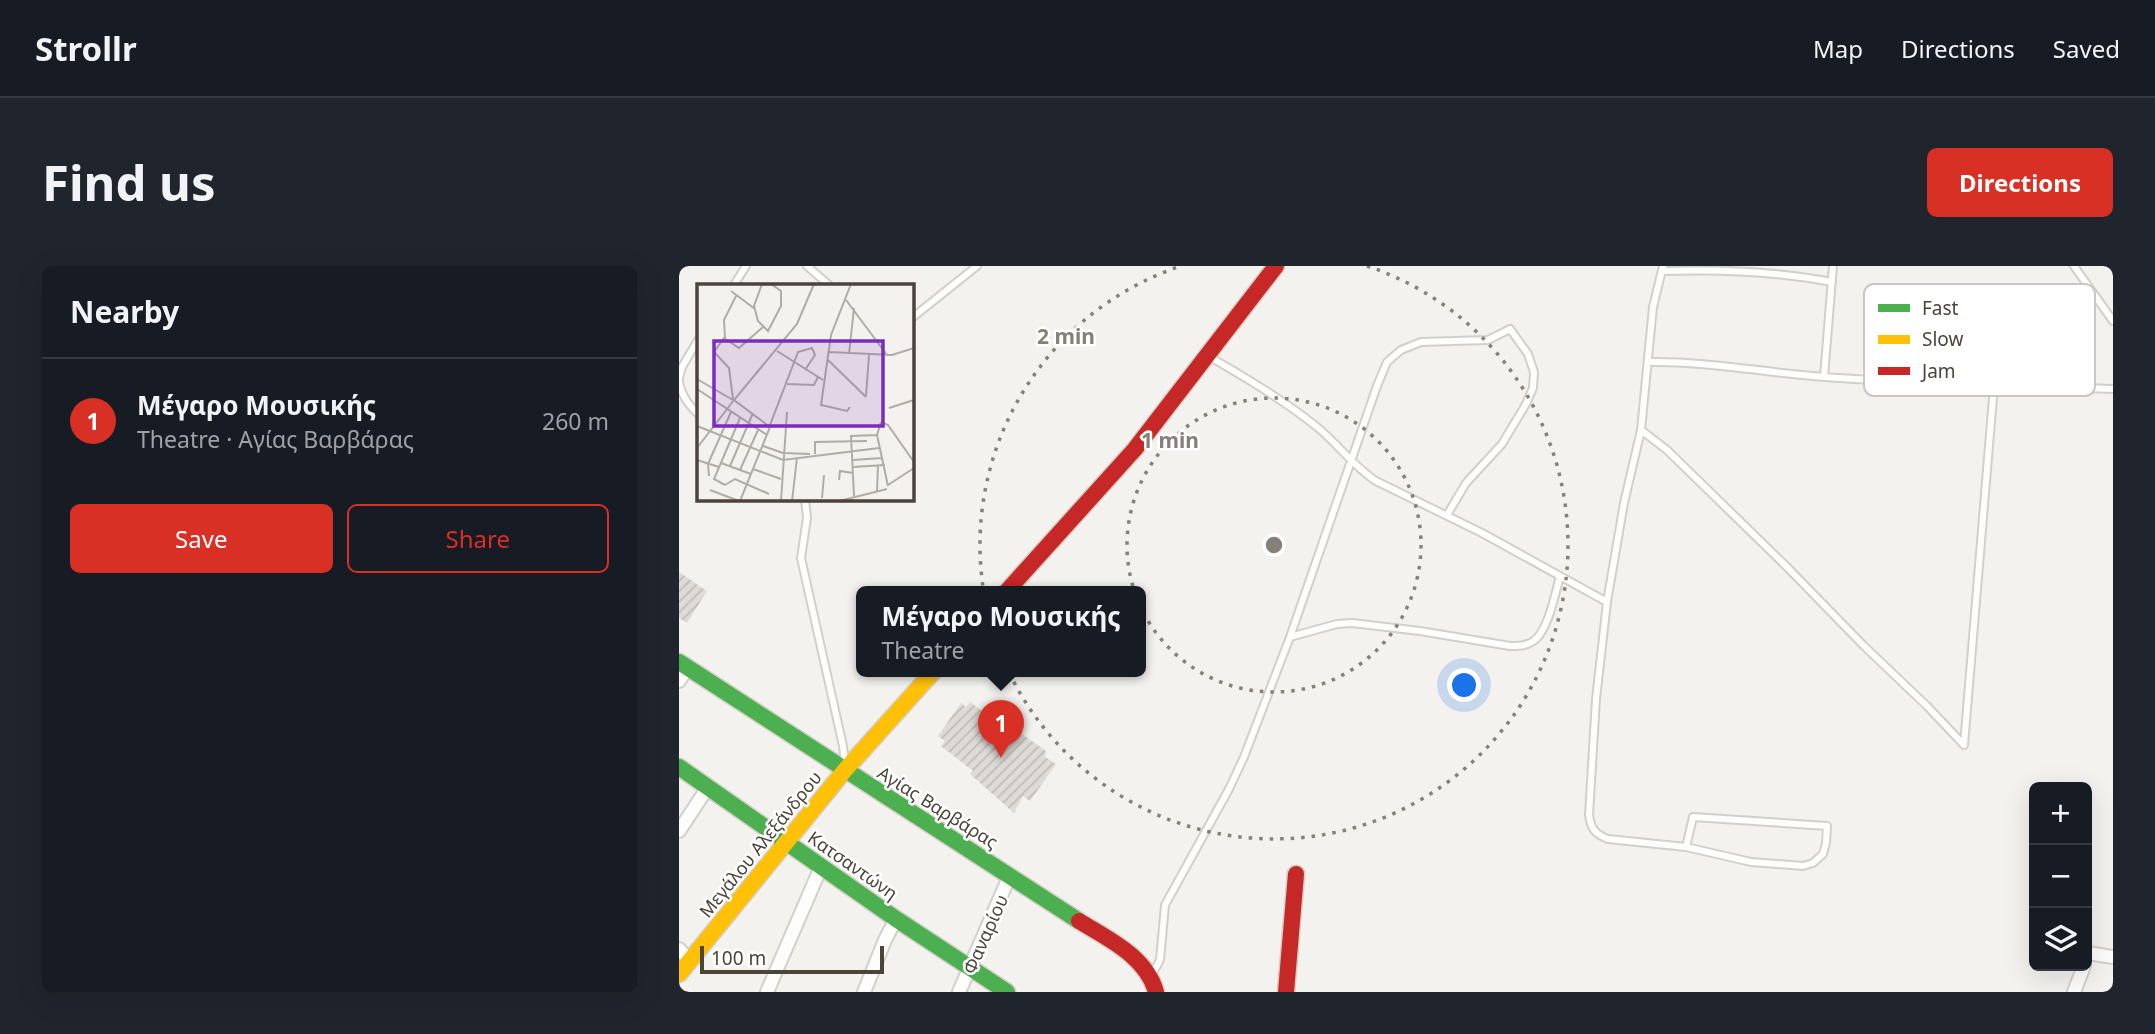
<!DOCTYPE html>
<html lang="en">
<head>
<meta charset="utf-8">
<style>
  :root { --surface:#171b24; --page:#20242c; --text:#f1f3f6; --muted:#9ea1a6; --line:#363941; --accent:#d93025 }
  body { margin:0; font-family:"Noto Sans",sans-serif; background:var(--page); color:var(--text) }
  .controls { position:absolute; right:21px; bottom:21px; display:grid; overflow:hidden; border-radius:10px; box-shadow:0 7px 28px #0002 }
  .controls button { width:63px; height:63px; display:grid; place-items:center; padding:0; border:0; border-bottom:2px solid var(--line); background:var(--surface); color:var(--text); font:35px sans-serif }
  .scale { position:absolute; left:21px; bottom:18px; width:184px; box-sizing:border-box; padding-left:7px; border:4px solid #4b4439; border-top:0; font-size:19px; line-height:24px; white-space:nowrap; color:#4b4439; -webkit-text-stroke:5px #fff; paint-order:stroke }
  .you { position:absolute; left:786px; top:420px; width:24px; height:24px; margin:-18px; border:5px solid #fff; border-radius:50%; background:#1a73e8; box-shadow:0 0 0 10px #1a73e833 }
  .badge { display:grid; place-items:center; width:46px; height:46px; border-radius:50%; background:var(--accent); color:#fff; font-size:23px; font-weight:700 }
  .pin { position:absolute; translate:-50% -58px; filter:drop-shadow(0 2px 4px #0008) }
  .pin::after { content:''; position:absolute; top:37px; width:24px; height:21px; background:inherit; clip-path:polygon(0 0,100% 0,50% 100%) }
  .popup { position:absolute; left:177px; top:320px; width:290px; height:91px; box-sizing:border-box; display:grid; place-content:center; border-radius:10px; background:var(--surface); filter:drop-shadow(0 2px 5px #0005); font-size:23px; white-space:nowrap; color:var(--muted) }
  .popup b { font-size:26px; color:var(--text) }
  .popup::after { content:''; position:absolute; left:50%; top:100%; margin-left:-14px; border:14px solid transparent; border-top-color:var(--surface) }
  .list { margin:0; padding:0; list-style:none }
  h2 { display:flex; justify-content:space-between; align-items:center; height:91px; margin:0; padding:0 28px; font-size:30px }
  h2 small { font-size:23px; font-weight:400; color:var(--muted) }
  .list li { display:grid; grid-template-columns:46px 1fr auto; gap:21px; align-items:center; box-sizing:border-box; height:126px; padding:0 28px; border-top:2px solid var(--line) }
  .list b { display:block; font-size:26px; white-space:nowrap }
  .list p { margin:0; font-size:23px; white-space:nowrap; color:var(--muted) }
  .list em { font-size:23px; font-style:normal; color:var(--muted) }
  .actions { display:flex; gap:14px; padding:21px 28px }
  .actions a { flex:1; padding:16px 0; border:2px solid var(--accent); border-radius:10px; text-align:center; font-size:24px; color:var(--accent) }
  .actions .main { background:var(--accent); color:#fff }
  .icon { flex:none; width:38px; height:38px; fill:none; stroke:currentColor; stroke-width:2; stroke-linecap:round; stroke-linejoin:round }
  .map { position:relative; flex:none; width:1434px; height:726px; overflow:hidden; border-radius:10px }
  header { display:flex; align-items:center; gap:42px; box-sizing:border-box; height:98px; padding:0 35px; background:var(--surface); border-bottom:2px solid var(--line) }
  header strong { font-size:33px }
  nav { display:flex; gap:38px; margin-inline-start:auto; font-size:24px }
  .intro { display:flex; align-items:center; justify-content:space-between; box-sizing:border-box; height:168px; padding:0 42px }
  h1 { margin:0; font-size:49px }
  .button { padding:18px 32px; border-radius:10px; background:var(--accent); color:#fff; font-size:24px; font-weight:700 }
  main { display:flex; gap:42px; padding:0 42px }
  aside { flex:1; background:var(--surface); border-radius:10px; box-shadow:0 7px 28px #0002 }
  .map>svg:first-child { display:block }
</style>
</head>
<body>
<header>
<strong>Strollr</strong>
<nav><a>Map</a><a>Directions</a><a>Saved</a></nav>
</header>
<div class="intro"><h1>Find us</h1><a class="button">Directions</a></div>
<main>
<aside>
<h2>Nearby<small></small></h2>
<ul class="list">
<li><span class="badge">1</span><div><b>Μέγαρο Μουσικής</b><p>Theatre · Αγίας Βαρβάρας</p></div><em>260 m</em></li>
</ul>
<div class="actions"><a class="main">Save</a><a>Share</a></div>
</aside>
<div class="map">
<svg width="1434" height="726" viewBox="0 0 1434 726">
  <defs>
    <pattern id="building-hatch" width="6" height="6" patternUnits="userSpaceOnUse" patternTransform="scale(1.75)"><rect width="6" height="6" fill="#dedbd6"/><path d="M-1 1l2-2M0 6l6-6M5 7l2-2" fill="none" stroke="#c0bdb8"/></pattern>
  </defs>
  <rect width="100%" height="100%" fill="#f4f2ee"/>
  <path fill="url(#building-hatch)" d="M0,306L28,325L8,357L0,352Z
    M291,436L306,447L308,443L367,485L366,491L377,498L351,535L344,530L335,547L291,508L294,505L262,480L266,475L259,470L282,437L287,441Z"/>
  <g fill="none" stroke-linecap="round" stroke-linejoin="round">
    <defs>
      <path id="lane" d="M128,0L150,19
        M984,0L974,41L962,164L945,237L928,336L917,433L910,549C912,563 916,568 929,573L1007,581L1072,596L1124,600L1134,597L1144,588L1147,577L1148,560L1014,551L1007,581
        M1395,0L1434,55
        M983,5C1041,3 1096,5 1153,16
        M55,19L67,0
        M233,52L298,0
        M529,90C566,111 605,134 638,161C659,178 674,200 697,215L803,267L928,336
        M970,96C1029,95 1087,107 1146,111C1242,118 1338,120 1434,123
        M1145,111L1154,0
        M0,112L3,101L19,74
        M0,115C2,129 9,138 19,148
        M962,164L988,184L1108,301L1185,380L1248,440L1285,479
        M126,233L128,252L122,292L164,480L166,499
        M611,371L658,358L673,357L741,365L831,380C839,380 846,380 853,376C869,367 876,328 881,310
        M1285,479L1315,120
        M473,709L481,694L486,639L550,523L565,491L611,371L698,120L708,96L722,84L742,76L809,74L831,63L849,88L855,106L854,122L847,138L823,178L787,217L768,249"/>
      <path id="street" d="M0,415L9,401
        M0,565L29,521
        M0,683L11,695
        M1409,687L1434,691
        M88,726L142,601
        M185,726L206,674L217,653
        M280,726L331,609
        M1395,726L1405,700"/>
      <path id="fast" d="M0,396L400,655
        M0,501L217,653L328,726"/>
      <path id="slow" d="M0,708L166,504L254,406"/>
      <path id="jam" d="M327,326L456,183L597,0
        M400,655C429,673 467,690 477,726
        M607,726L617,608"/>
    </defs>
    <use href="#lane" stroke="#d2d0cb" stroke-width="10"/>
    <use href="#street" stroke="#d2d0cb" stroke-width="16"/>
    <use href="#fast" stroke="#d3cfc5" stroke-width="19"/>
    <use href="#slow" stroke="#d3cfc5" stroke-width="19"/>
    <use href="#jam" stroke="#d3cfc5" stroke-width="19"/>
    <use href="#lane" stroke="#fdfdfc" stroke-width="6"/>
    <use href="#street" stroke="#fdfdfc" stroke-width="12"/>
    <use href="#fast" stroke="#4caf50" stroke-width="16"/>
    <use href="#slow" stroke="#ffc107" stroke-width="16"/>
    <use href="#jam" stroke="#c62828" stroke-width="16"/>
  </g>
  <g fill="none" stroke="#868178" stroke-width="3.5" stroke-dasharray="3.5 7">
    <circle cx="595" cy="279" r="147"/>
    <path d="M688 0A294 294 0 1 1 502 0"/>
  </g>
  <g text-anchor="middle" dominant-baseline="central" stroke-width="5" stroke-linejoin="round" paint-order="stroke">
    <g font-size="18" fill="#4b4439" stroke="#fff">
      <text transform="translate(259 541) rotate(32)">Αγίας Βαρβάρας</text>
      <text transform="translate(81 578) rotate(-51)">Μεγάλου Αλεξάνδρου</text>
      <text transform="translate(174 599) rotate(35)">Κατσαντώνη</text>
      <text transform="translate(306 668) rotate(-66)">Φαναρίου</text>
    </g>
  </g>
  <g transform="translate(18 18)">
    <rect width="217" height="217" fill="#f4f2ee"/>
    <path fill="none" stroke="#b0aca6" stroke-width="2" d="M65,0L57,22L61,37L71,47L84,22V7L74,0M34,7L58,25M149,16L190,71M28,54L27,36L39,12M80,67L126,96M132,68L195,71L217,64M152,70L157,24M131,76L169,113M0,95L36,116M90,100L117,101L121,93M0,105L70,151M169,112L172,71M36,115L32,84L17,68L27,54L42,64L66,43M153,123L150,127L124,121L134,51L154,0M192,124L217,116M184,138L180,151L191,202M184,138L191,141L217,178M73,141L101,68L115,64L118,71L108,86M0,142L86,176L182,164M66,162L86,169L113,170M0,164L37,116M118,170V158L170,157M0,176L22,183M156,176L185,174M24,179L54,190M33,182L56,129M156,183L188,181M56,185L84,195M43,186L61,146M12,192L11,180L34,128M142,196L143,187L156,189M28,201L17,195L43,134M28,201L38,195L72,210M191,201L217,184M13,206L42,217M180,207L181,181M157,212L154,152L180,151M125,214L127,191M43,217L73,143L37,116L100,40L117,0M84,217L90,128M95,217L100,174M142,217L190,205"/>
    <path fill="#7b2cbf" fill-opacity="0.15" stroke="#7b2cbf" stroke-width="3.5" d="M17,57H186V142H17Z"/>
    <rect width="217" height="217" fill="none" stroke="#4b4439" stroke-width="3.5"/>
  </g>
  <rect x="1185" y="18" width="231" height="112" rx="10" fill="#fff" stroke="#c9c7c4" stroke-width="2"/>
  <rect x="1199" y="38" width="32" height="8" fill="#4caf50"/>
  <rect x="1199" y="69" width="32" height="9" fill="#ffc107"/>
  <rect x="1199" y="101" width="32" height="8" fill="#c62828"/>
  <g font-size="19" fill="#4b4439">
    <text x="1243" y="49">Fast</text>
    <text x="1243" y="80">Slow</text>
    <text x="1243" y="112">Jam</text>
  </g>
  <circle cx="595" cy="279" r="10" fill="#868178" stroke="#fff" stroke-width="3.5"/>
  <g font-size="21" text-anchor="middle" font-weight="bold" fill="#868178" stroke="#fff" stroke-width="5" stroke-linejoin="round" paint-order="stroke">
    <text x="387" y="78">2 min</text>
    <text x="491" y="182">1 min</text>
  </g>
</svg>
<div class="controls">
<button>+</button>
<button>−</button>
<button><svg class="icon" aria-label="layers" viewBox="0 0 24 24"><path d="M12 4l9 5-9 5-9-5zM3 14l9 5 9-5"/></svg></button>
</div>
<div class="scale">100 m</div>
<div class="you"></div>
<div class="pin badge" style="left:322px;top:492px">1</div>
<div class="popup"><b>Μέγαρο Μουσικής</b>Theatre</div>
</div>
</main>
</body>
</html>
